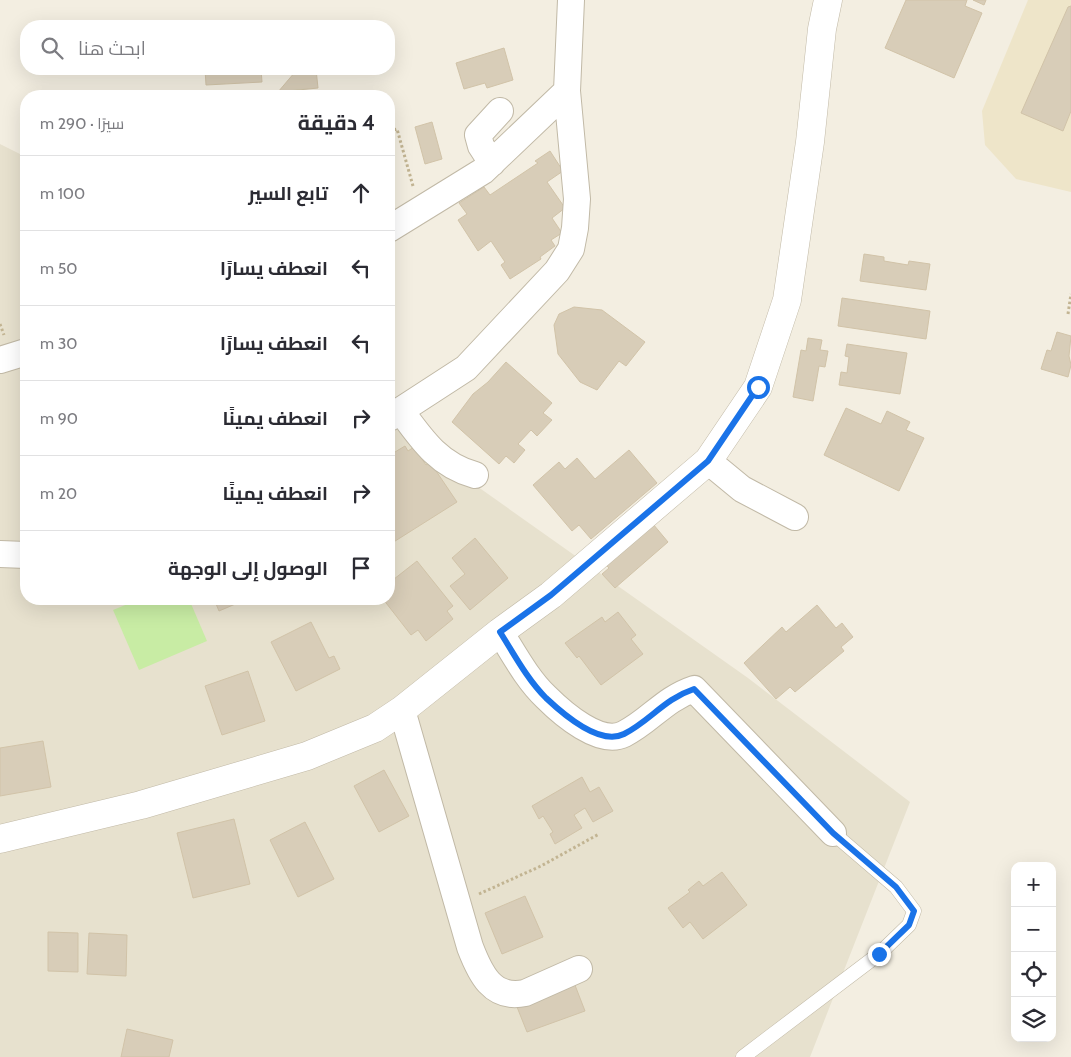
<!DOCTYPE html>
<html lang="ar">
<head>
<meta charset="utf-8">
<style>
  :root { --surface:#fff; --page:#f2f2f3; --text:#2b2b33; --muted:#7c7c81; --line:#e1e1e2 }
  body { margin:0; font-family:Cabin,Cairo,sans-serif; background:var(--page); color:var(--text); direction:rtl }
  .controls { position:absolute; right:15px; bottom:15px; display:grid; overflow:hidden; border-radius:10px; box-shadow:0 5px 20px #0002 }
  .controls button { width:45px; height:45px; display:grid; place-items:center; padding:0; border:0; border-bottom:1px solid var(--line); background:var(--surface); color:var(--text); font:25px sans-serif }
  .stop { position:absolute; width:15px; height:15px; margin:-11px; border:4px solid #1a73e8; border-radius:50%; background:#fff }
  .stop.end { background:#1a73e8; border-color:#fff; box-shadow:0 1px 5px #0008 }
  .list { margin:0; padding:0; list-style:none }
  h2 { display:flex; justify-content:space-between; align-items:center; height:65px; margin:0; padding:0 20px; font-size:21px }
  h2 small { font-size:16px; font-weight:400; color:var(--muted) }
  .list li { display:grid; grid-template-columns:32px 1fr auto; gap:15px; align-items:center; box-sizing:border-box; height:75px; padding:0 20px; border-top:1px solid var(--line) }
  .list b { display:block; font-size:19px; white-space:nowrap }
  .list em { font-size:16px; font-style:normal; color:var(--muted) }
  .icon { flex:none; width:28px; height:28px; fill:none; stroke:currentColor; stroke-width:2; stroke-linecap:round; stroke-linejoin:round }
  .map { position:relative; flex:none; width:1071px; height:1057px; overflow:hidden; direction:ltr }
  .search { position:absolute; background:var(--surface); box-shadow:0 5px 20px #0002; left:20px; top:20px; width:375px; height:55px; display:flex; align-items:center; gap:12px; box-sizing:border-box; padding:0 18px; border-radius:20px; color:var(--muted); font-size:19px }
  .panel { position:absolute; background:var(--surface); box-shadow:0 5px 20px #0002; left:20px; top:90px; width:375px; height:515px; border-radius:20px; direction:rtl }
  .map>svg:first-child { display:block }
</style>
</head>
<body>
<div class="map">
<svg width="1071" height="1057" viewBox="0 0 1071 1057">
  <rect width="100%" height="100%" fill="#f3eee1"/>
  <path fill="#e7e1ce" d="M0,144L26,157V599H389V424L748,678L910,802L810,1057H0Z"/>
  <path fill="#eee5c9" d="M1028,0H1071V192L1016,179L985,145L982,111Z"/>
  <path fill="#c8eca4" d="M140,599H189L207,641L139,670L113,610Z"/>
  <path fill="#d8cdb8" stroke="#d1c3a8" d="M906,0H967L965,6L982,13L954,78L885,48Z
    M973,0H986L984,5Z
    M1071,6V111L1063,131L1021,113L1068,7Z
    M504,48L513,80L487,88L485,83L464,89L456,63Z
    M205,69H261L262,82L206,85Z
    M316,69L318,88L278,92L295,72Z
    M432,122L442,159L425,164L415,127Z
    M550,151L563,171L547,182L565,208L552,218L562,233L551,240L555,246L540,257L541,259L510,279L501,265L505,262L491,241L478,251L458,220L467,214L459,203L484,187L490,195L538,163L535,161Z
    M864,254L884,257V261L908,265L909,261L930,264L926,290L860,281Z
    M842,298L930,311L926,339L838,326Z
    M574,307L602,310L645,342L626,366L619,361L597,390L580,382L558,354L554,325L559,314Z
    M1057,332L1071,336L1069,356L1071,365L1068,377L1041,369L1047,350L1051,351Z
    M808,338L822,340L820,350L828,351L825,367L819,366L813,401L793,397L801,350L806,351Z
    M847,344L907,353L900,394L839,385L841,372L847,373L849,357L845,356Z
    M506,362L552,403L543,413L552,420L537,436L531,430L518,444L525,450L514,463L506,456L499,464L452,422L473,394L488,382Z
    M846,408L881,424L887,411L910,422L906,430L924,438L899,491L824,455Z
    M405,446L408,451L414,447L426,465L430,462L457,502L392,543L389,538V459L392,457L390,455Z
    M629,450L657,483L591,539L579,525L572,531L533,485L559,462L565,469L577,458L595,479Z
    M653,524L668,542L615,588L602,574L609,568L606,565Z
    M475,538L508,578L470,610L450,586L465,574L452,558Z
    M417,561L453,606L447,611L453,619L426,641L418,630L411,635L383,599H389V583Z
    M214,599H247L219,611Z
    M817,605L836,628L842,623L853,637L841,647L844,651L795,692L790,687L776,699L744,663L782,627L786,632Z
    M618,612L636,635L631,639L643,654L601,685L579,656L577,658L565,643L602,617L605,622Z
    M311,622L329,658L334,656L340,669L296,691L271,642Z
    M248,671L265,721L222,735L205,686Z
    M43,741L51,787L0,796V748Z
    M384,770L409,816L379,832L354,786Z
    M582,777L590,792L599,787L613,811L593,822L585,808L574,815L582,828L555,844L550,834L553,832L543,816L539,819L532,806Z
    M234,819L250,884L193,898L177,833Z
    M305,822L334,879L298,897L270,840Z
    M722,872L747,905L703,939L690,922L683,928L668,908L690,892L688,890L699,881L703,886Z
    M525,896L543,937L502,954L485,913Z
    M48,932L78,933V972L48,971Z
    M89,933L127,935L126,976L87,974Z
    M573,980L585,1011L527,1032L515,1002Z
    M127,1029L173,1040L169,1057H121Z"/>
  <g fill="none" stroke-linecap="round" stroke-linejoin="round">
    <defs>
      <path id="service" d="M743,1057L879,954L909,925L914,911L896,887L833,833"/>
      <path id="minor" d="M492,163L481,146L478,135L500,111
        M389,229L483,171L567,91L571,0
        M0,360L26,352
        M401,411C422,440 439,465 475,475
        M389,418L466,368L557,271L571,249L575,228L577,199L567,91
        M708,461L742,489L795,517
        M0,554L26,555
        M500,632C514,654 527,679 546,697C563,714 600,746 624,734C650,721 664,699 694,689L833,833
        M402,710L470,947C480,973 492,1000 525,993L579,969"/>
      <path id="tertiary" d="M0,839L141,805L307,756L375,728L402,710L500,632L551,595L708,461L758,387L787,300L810,142L822,29L828,0"/>
    </defs>
    <use href="#service" stroke="#c1b9a6" stroke-width="15"/>
    <use href="#minor" stroke="#c1b9a6" stroke-width="28"/>
    <use href="#tertiary" stroke="#c1b9a6" stroke-width="29"/>
    <path stroke="#c2b492" stroke-width="3" stroke-dasharray="2.5 2.5" stroke-linecap="butt" d="M389,131L397,129L413,186
      M1068,314L1071,294
      M0,324L4,335
      M479,894L541,866L599,834"/>
    <use href="#service" stroke="#fff" stroke-width="14"/>
    <use href="#minor" stroke="#fff" stroke-width="26"/>
    <use href="#tertiary" stroke="#fff" stroke-width="28"/>
  </g>
  <g fill="none" stroke-linecap="round" stroke-linejoin="round">
    <path stroke="#1a73e8" stroke-width="6" d="M758,387L708,461L551,595L500,632C514,654 527,679 546,698C563,714 600,746 624,734C650,721 664,699 694,689L833,833L896,887L914,911L909,925L879,954"/>
  </g>
</svg>
<div class="controls">
<button>+</button>
<button>−</button>
<button><svg class="icon" aria-label="locate" viewBox="0 0 24 24"><circle cx="12" cy="12" r="6"/><path d="M12 2v4M12 18v4M2 12h4M18 12h4"/></svg></button>
<button><svg class="icon" aria-label="layers" viewBox="0 0 24 24"><path d="M12 4l9 5-9 5-9-5zM3 14l9 5 9-5"/></svg></button>
</div>
<div class="stop" style="left:758px;top:387px"></div>
<div class="stop end" style="left:879px;top:954px"></div>
<div class="search"><svg class="icon" aria-label="search" viewBox="0 0 24 24"><circle cx="10" cy="10" r="6"/><path d="M15 15l6 6"/></svg>ابحث هنا</div>
<section class="panel">
<h2>4 دقيقة<small>سيرًا · 290 m</small></h2>
<ul class="list">
<li><svg class="icon" aria-label="ahead" viewBox="0 0 24 24"><path d="M12 20V5M6 11l6-6 6 6"/></svg><div><b>تابع السير</b></div><em>100 m</em></li>
<li><svg class="icon" aria-label="left" viewBox="0 0 24 24"><path d="M17 20v-9H6M10 6l-5 5 5 5"/></svg><div><b>انعطف يسارًا</b></div><em>50 m</em></li>
<li><svg class="icon" aria-label="left" viewBox="0 0 24 24"><path d="M17 20v-9H6M10 6l-5 5 5 5"/></svg><div><b>انعطف يسارًا</b></div><em>30 m</em></li>
<li><svg class="icon" aria-label="right" viewBox="0 0 24 24"><path d="M7 20v-9h11M14 6l5 5-5 5"/></svg><div><b>انعطف يمينًا</b></div><em>90 m</em></li>
<li><svg class="icon" aria-label="right" viewBox="0 0 24 24"><path d="M7 20v-9h11M14 6l5 5-5 5"/></svg><div><b>انعطف يمينًا</b></div><em>20 m</em></li>
<li><svg class="icon" aria-label="arrive" viewBox="0 0 24 24"><path d="M6 21V4h12l-3 4 3 4H6"/></svg><div><b>الوصول إلى الوجهة</b></div></li>
</ul>
</section>
</div>
</body>
</html>
